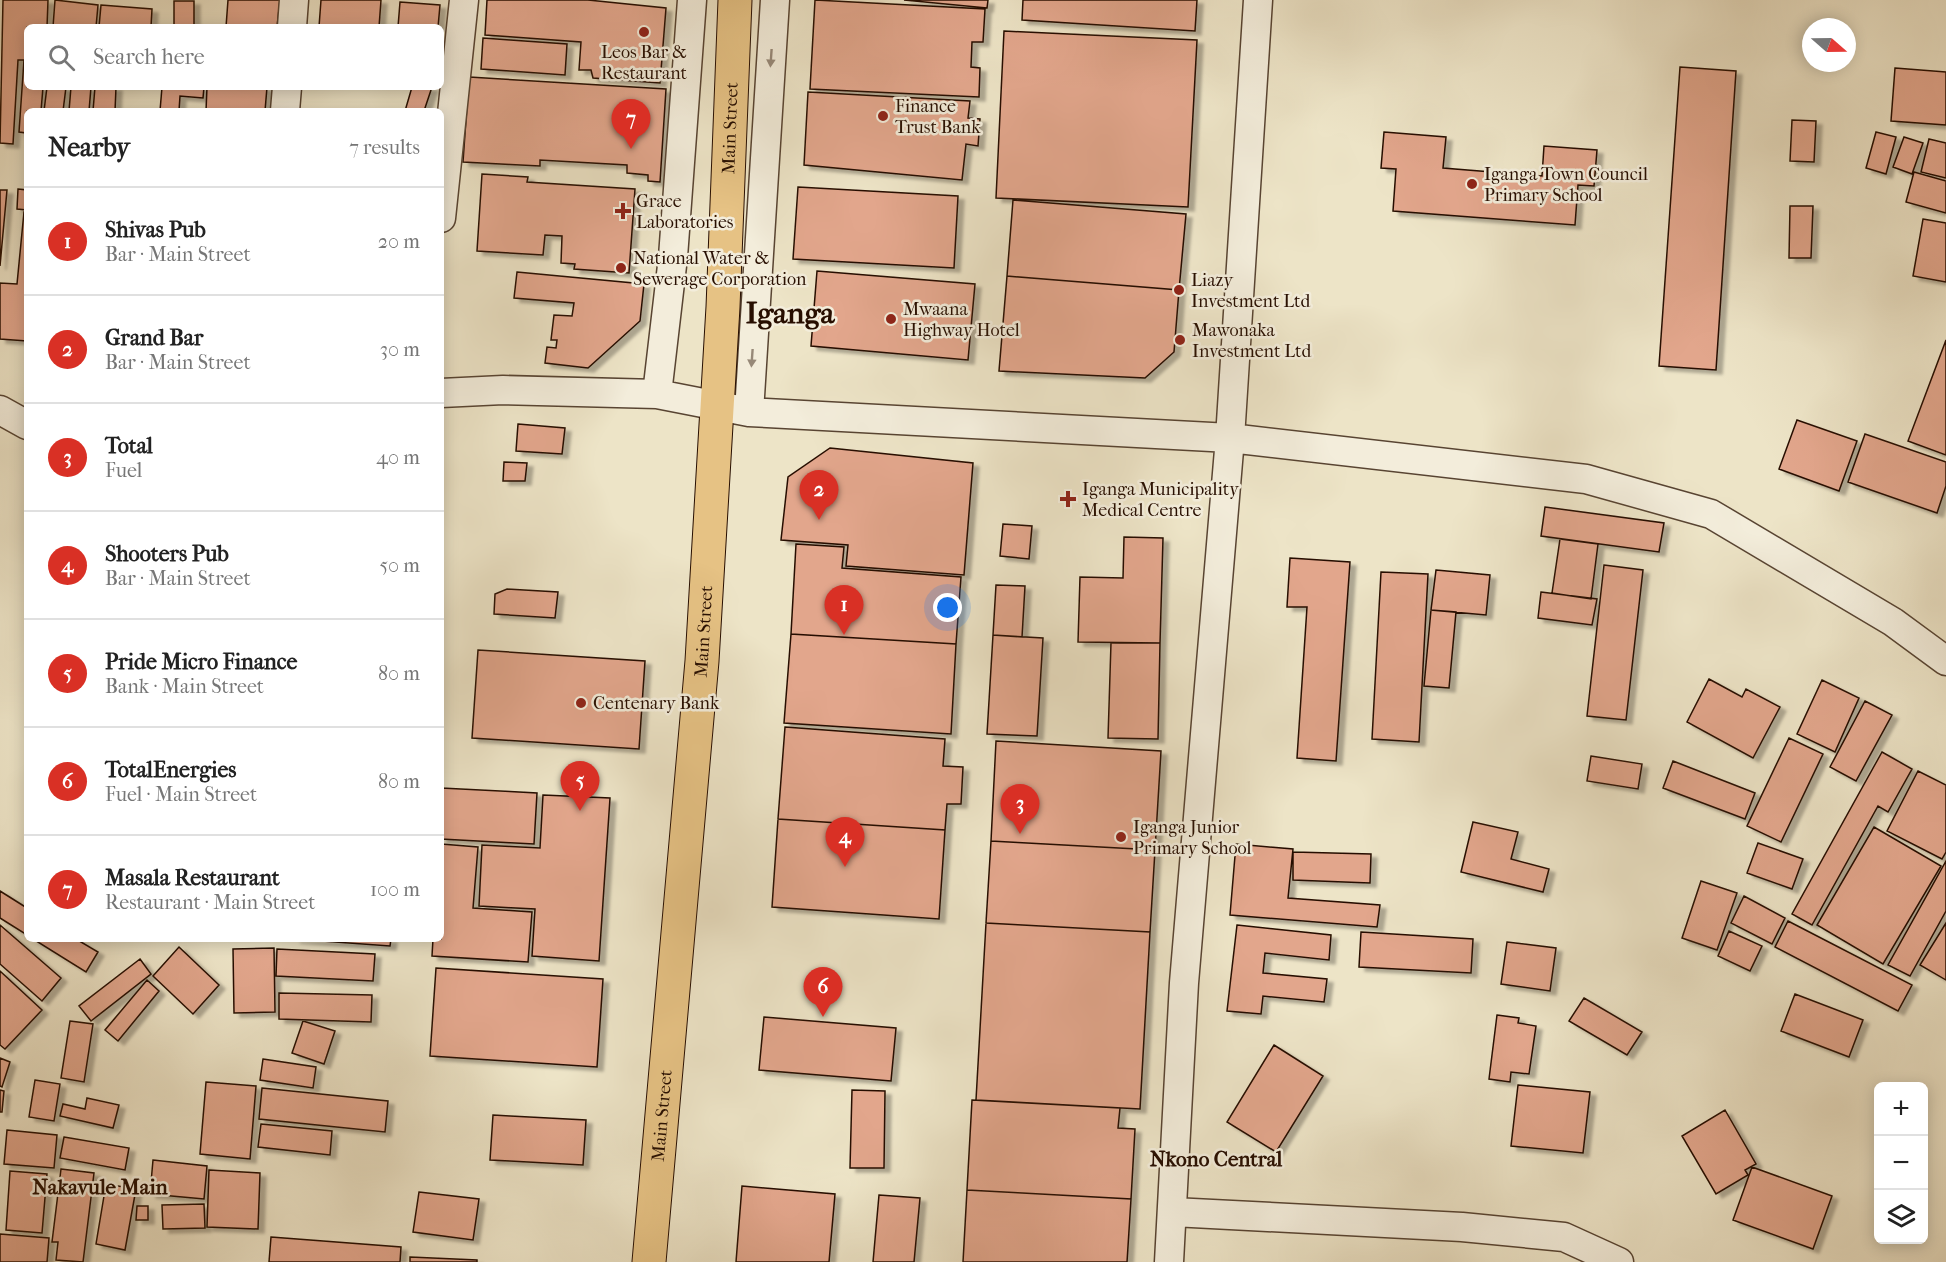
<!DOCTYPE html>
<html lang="en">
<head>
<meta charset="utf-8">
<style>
  :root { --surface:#fff; --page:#f2f2f2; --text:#222; --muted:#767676; --line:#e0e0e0; --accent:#d93025 }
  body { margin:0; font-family:"IM FELL French Canon",serif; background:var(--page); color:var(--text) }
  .controls { position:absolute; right:18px; bottom:18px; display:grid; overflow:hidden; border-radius:9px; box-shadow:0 3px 15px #0003 }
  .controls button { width:54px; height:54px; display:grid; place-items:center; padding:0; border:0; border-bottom:2px solid var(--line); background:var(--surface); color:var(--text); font:30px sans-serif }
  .compass { position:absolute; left:1802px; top:18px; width:54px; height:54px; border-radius:50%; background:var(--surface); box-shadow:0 3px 15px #0003; rotate:110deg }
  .you { position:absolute; left:948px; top:608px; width:21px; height:21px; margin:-15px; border:4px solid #fff; border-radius:50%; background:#1a73e8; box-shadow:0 0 0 9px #1a73e833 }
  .badge { display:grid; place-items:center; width:39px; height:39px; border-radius:50%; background:var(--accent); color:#fff; font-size:20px; font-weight:700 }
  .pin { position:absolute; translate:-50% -50px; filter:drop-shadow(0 2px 3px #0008) }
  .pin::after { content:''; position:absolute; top:32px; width:21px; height:18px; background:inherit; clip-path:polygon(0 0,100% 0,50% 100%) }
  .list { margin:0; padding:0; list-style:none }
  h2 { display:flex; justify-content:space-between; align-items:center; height:78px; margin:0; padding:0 24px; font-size:26px }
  h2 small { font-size:20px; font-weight:400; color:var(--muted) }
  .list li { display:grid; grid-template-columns:39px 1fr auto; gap:18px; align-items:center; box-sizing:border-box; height:108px; padding:0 24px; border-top:2px solid var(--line) }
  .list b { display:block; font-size:22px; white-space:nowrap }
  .list p { margin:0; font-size:20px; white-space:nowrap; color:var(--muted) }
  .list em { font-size:20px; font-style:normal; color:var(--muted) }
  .icon { flex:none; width:33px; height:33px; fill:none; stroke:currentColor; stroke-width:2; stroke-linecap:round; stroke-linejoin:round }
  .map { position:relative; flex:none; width:1946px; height:1262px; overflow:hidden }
  .search { position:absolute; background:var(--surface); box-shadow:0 3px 15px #0003; left:24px; top:24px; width:420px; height:66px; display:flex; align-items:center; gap:15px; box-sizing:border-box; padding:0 21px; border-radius:9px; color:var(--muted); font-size:22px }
  .panel { position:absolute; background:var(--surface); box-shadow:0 3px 15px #0003; left:24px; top:108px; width:420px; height:834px; border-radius:9px }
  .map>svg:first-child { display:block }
</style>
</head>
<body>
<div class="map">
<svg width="1946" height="1262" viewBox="0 0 1946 1262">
  <defs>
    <filter id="shadow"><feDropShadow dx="6" dy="4" stdDeviation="1.5" flood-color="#0004"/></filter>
  </defs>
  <rect width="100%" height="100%" fill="#ede4c7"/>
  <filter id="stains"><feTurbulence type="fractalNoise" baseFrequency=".00333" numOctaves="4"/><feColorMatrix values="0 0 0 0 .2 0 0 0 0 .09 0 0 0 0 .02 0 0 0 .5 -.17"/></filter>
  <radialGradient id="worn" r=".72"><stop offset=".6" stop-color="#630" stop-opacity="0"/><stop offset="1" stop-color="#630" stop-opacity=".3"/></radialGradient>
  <path fill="#e2a68c" stroke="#270e00" stroke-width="1.5" filter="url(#shadow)" d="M3,0H48L47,27H27V87H43L41,111H27V151L26,133L19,132L24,60H18L13,144L0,143Z
    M55,0L98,5L96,27H53Z
    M228,0H280L277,27H226Z
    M321,0H381L379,27H319Z
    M487,0H588L666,8L660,83L593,78L591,70H579L581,42L485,35Z
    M815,0L985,9L983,42H972L971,67L980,68L979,97L810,89Z
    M904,0H988L987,8Z
    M1023,0H1197L1195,31L1022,20Z
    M174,1H194V27H174Z
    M400,2L440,5L438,27H398Z
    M101,5L152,9L151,27H99Z
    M1004,31L1197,40L1188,207L996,198Z
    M483,38L567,44L565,75L481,69Z
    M1680,67L1736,71L1716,370L1659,366Z
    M1895,68L1946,72V125L1891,121Z
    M469,77L666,89L660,182L648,181V175L627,173V165L540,160V166L463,162Z
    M47,87H66L63,111H44Z
    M71,87H91L89,111H69Z
    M95,87H116L115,111H93Z
    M162,87H204L203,98L180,96L179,111H160Z
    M207,87H267L265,111H206Z
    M412,87H432L424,111H405Z
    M808,92L970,101L968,118L980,119L978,146L966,144L962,180L804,165Z
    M1792,120L1816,121L1814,162L1790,161Z
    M1384,132L1446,137L1443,168L1542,176L1544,146L1597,150L1594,186L1578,185L1575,225L1393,211L1396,169L1381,168Z
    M1876,132L1896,137L1886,174L1866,168Z
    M1904,137L1923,143L1912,174L1893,167Z
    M1929,139L1946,143V178L1921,172Z
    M1914,172L1946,181V213L1906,202Z
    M482,174L528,177L527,182L635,189L629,273L574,269L575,264L561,263L562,236L545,235L543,255L477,251Z
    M798,187L958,196L954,268L793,259Z
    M18,189L27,190V210L17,209Z
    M0,190H7L0,266Z
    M1013,200L1186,214L1179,290L1007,276Z
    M1790,206H1813L1811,258H1789Z
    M24,212H27V341L0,339V283L17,284Z
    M1923,219L1946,223V282L1913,276Z
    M817,271L975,284L968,360L811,346Z
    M517,272L644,284L640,321L588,368L545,363L547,347L556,348L557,340H551L554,315L572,316L574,303L514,298Z
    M1007,276L1179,290L1174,352L1145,378L999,371Z
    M1946,340V455L1908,441Z
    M1797,420L1857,441L1839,491L1779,469Z
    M518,424L565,428L562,454L516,451Z
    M1865,434L1946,462V486L1937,513L1848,482Z
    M830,448L973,463L964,575L846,566L848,545L781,540L788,477Z
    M504,462L527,463L525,481H503Z
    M1545,507L1664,523L1659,552L1541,536Z
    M1003,524L1032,526L1029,559L1000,556Z
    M1124,537L1163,538L1160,643L1078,642L1080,577L1123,578Z
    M1560,539L1598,544L1591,599L1552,593Z
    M796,544L844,547L842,568L961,577L956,644L791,634Z
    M1290,558L1350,562L1336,761L1297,758L1307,607H1287Z
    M1604,565L1643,570L1626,720L1587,716Z
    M1436,570L1490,575L1486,615L1431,610Z
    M1381,572L1428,574L1419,742L1372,739Z
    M996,585L1025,586L1022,637L993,635Z
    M507,589L558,592L555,618L494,614L495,594Z
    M1541,592L1597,599L1592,625L1538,618Z
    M1431,610L1456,612L1449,688L1424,686Z
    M791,634L956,644L951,734L784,723Z
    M993,635L1043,638L1037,736L987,734Z
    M1111,643H1160L1158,739L1108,738Z
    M478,650L645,661L639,749L472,738Z
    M1709,679L1742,697L1746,689L1780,707L1753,758L1687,722Z
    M1822,680L1859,698L1835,752L1797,734Z
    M1865,701L1892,715L1856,781L1830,767Z
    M785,727L945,739L943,766L963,767L961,804H947L945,830L778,819Z
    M1789,738L1823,754L1781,842L1747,826Z
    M996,741L1161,751L1155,850L991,841Z
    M1882,752L1912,769L1888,812L1878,806L1812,925L1792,914Z
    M1591,756L1642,764L1638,789L1587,781Z
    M1673,761L1755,793L1745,819L1663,788Z
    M1918,771L1946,785V852L1942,859L1887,831Z
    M441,788L537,793L534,844L441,839Z
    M543,795L610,798L599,961L532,956L535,909L479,906L482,845L540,848Z
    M778,819L945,830L939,919L772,907Z
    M1473,822L1518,832L1511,859L1549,869L1543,892L1461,872Z
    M1874,827L1941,866L1883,964L1817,925Z
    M991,841L1155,850L1150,932L986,923Z
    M1758,843L1803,859L1792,889L1747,873Z
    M441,844L478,847L473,908L532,912L528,962L432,956L433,939H441Z
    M1236,844L1293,849L1288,898L1380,905L1377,927L1230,915Z
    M1293,852L1371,854L1370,883L1293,880Z
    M1946,861V911L1910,976L1888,965Z
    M1701,881L1737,893L1717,950L1682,938Z
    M0,891L27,908V935L0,918Z
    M1744,896L1785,918L1772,944L1731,923Z
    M1788,921L1912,985L1898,1011L1775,947Z
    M986,923L1150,932L1140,1109L976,1100Z
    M1946,923V980L1920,965Z
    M0,925L61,978L42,1001L0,964Z
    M1237,925L1331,935L1329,960L1265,953L1263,973L1327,979L1324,1002L1263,996L1261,1014L1227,1011Z
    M1729,931L1762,946L1750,971L1718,956Z
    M1361,932L1473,939L1471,973L1359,967Z
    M33,939H76L98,952L86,972Z
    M294,939H391L390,946Z
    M1507,942L1556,948L1550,991L1501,984Z
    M179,947L219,985L193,1014L153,976Z
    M274,948L275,1012L234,1013L233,949Z
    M277,949L375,954L373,981L276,976Z
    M140,959L151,974L91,1021L79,1006Z
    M436,968L603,979L597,1067L430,1056Z
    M0,971L42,1010L5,1049L0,1045Z
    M147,980L159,991L118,1041L105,1030Z
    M279,993L372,995L371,1022L279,1019Z
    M1795,994L1863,1020L1849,1057L1781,1031Z
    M1584,998L1642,1032L1627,1055L1569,1021Z
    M1497,1015L1519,1018L1518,1023L1536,1026L1529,1074L1511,1072L1510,1082L1489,1079Z
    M764,1017L896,1028L891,1081L759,1070Z
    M70,1021L93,1024L84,1082L61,1078Z
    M303,1021L335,1031L324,1064L292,1053Z
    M1274,1045L1323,1076L1276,1152L1227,1122Z
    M0,1058L10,1062L2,1087L0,1086Z
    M263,1059L316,1067L313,1088L260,1080Z
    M35,1080L60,1084L54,1121L29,1117Z
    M206,1082L256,1086L250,1159L200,1154Z
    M1518,1085L1590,1092L1583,1153L1511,1146Z
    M262,1088L388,1101L385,1132L259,1119Z
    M0,1090L4,1091L2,1112H0Z
    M852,1090L885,1091L884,1168H850Z
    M87,1098L119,1105L113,1128L60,1116L63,1104L85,1109Z
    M972,1100L1120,1108L1118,1128L1135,1129L1131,1199L967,1190Z
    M1725,1110L1756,1164L1745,1170L1748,1175L1716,1194L1682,1136Z
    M493,1115L586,1120L583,1165L490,1160Z
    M261,1124L332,1131L330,1155L258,1147Z
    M7,1130L57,1135L54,1168L4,1164Z
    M64,1137L129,1148L125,1170L60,1158Z
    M153,1160L207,1166L204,1199L150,1194Z
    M1752,1167L1832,1196L1813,1249L1733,1220Z
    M61,1169L94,1173L83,1262L56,1260L58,1242H52Z
    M209,1170L260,1173L258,1229L207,1227Z
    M10,1171L47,1174L42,1233L6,1230Z
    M106,1184L136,1189L125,1250L96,1244Z
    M742,1186L835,1194L829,1262H736Z
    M967,1190L1131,1199L1127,1262H963Z
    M419,1192L479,1199L473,1240L413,1232Z
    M879,1195L920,1198L914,1262H873Z
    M204,1204L205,1228L163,1229L162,1205Z
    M137,1206H148V1220H136Z
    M0,1234L49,1238L47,1262H0Z
    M271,1237L401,1247L400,1262H269Z
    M410,1257L477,1260V1262H410Z"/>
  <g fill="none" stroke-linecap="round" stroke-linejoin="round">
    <defs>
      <path id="street" d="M292,27L294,0
        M285,111L287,87
        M441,218L464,0
        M441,393L503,390L657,394L749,412L1230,438L1586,479L1711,514L1893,622L1946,661
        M657,394L673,257L692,0
        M0,410L27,425
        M749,412L775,0
        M1173,1212L1462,1227L1564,1237L1619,1262
        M1169,1262L1184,983L1230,438L1258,0"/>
      <g id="primary">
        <path id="s1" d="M649,1262L702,661L723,307L735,0"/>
      </g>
    </defs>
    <use href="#street" stroke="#584432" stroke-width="31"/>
    <use href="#primary" stroke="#270e00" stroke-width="35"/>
    <use href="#street" stroke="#f3eddb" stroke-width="28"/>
    <use href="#primary" stroke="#e6c284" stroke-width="33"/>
  </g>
  <defs><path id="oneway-solid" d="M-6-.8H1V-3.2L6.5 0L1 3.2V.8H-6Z" transform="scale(1.5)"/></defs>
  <g fill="#978978">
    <use href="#oneway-solid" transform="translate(771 58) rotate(94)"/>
    <use href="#oneway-solid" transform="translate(752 358) rotate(94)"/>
  </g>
  <g fill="#8f2418" stroke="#f3eddb" stroke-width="2">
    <circle cx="644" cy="32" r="6"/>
    <circle cx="883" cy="116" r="6"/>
    <circle cx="1472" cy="184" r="6"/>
    <path d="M620 202h6v6h6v6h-6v6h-6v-6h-6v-6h6z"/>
    <circle cx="621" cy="268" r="6"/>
    <circle cx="1179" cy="290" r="6"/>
    <circle cx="891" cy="319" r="6"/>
    <circle cx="1180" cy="340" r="6"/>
    <path d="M1065 490h6v6h6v6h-6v6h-6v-6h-6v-6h6z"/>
    <circle cx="581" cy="703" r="6"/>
    <circle cx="1121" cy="837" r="6"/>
  </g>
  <g text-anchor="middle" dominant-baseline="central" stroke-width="5" stroke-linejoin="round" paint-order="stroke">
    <g font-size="18" fill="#270e00" stroke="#f3eddb" text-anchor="start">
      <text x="644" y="52" text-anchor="middle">Leos Bar &amp;<tspan x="644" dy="21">Restaurant</tspan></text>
      <text x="895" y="106">Finance<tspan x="895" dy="21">Trust Bank</tspan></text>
      <text x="1484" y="174">Iganga Town Council<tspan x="1484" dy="21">Primary School</tspan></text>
      <text x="636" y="201">Grace<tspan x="636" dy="21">Laboratories</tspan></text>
      <text x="633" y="258">National Water &amp;<tspan x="633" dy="21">Sewerage Corporation</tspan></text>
      <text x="1191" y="280">Liazy<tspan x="1191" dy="21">Investment Ltd</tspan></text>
      <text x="903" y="309">Mwaana<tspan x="903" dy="21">Highway Hotel</tspan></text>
      <text x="1192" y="330">Mawonaka<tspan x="1192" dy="21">Investment Ltd</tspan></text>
      <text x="1082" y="489">Iganga Municipality<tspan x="1082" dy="21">Medical Centre</tspan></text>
      <text x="593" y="703">Centenary Bank</text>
      <text x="1133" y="827">Iganga Junior<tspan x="1133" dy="21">Primary School</tspan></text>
    </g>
    <g font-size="18" fill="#270e00" stroke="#f3eddb">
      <text stroke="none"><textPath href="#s1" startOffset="1137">Main Street</textPath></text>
      <text stroke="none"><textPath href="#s1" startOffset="633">Main Street</textPath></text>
      <text stroke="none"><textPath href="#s1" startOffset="147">Main Street</textPath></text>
    </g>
    <g font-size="21" font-weight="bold" fill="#270e00" stroke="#f3eddb">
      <text x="1216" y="1159">Nkono Central</text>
      <text x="100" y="1187">Nakavule Main</text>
    </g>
    <g font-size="30" font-weight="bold" fill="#270e00" stroke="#f3eddb">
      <text x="790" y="313">Iganga</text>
    </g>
  </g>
  <rect width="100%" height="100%" filter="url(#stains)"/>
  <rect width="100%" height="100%" fill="url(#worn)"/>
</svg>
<div class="controls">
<button>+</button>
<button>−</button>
<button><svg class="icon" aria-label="layers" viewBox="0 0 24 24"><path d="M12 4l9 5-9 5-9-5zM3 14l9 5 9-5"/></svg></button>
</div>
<svg class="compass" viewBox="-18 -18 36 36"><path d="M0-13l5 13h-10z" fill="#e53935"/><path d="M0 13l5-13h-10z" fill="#767676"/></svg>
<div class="you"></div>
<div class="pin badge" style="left:844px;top:635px">1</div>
<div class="pin badge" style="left:819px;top:520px">2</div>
<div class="pin badge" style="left:1020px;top:834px">3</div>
<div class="pin badge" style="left:845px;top:867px">4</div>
<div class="pin badge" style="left:580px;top:811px">5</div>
<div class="pin badge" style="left:823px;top:1017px">6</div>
<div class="pin badge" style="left:631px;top:149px">7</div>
<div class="search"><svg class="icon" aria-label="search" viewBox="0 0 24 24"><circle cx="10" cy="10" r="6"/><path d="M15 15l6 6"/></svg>Search here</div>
<section class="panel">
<h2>Nearby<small>7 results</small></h2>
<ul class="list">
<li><span class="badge">1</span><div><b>Shivas Pub</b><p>Bar · Main Street</p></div><em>20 m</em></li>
<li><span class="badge">2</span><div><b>Grand Bar</b><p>Bar · Main Street</p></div><em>30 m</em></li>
<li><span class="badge">3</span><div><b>Total</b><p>Fuel</p></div><em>40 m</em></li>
<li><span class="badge">4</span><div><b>Shooters Pub</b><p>Bar · Main Street</p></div><em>50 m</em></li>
<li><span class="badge">5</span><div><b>Pride Micro Finance</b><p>Bank · Main Street</p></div><em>80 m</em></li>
<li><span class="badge">6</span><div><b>TotalEnergies</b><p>Fuel · Main Street</p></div><em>80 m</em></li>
<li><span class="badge">7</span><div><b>Masala Restaurant</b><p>Restaurant · Main Street</p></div><em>100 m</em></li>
</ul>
</section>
</div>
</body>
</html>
